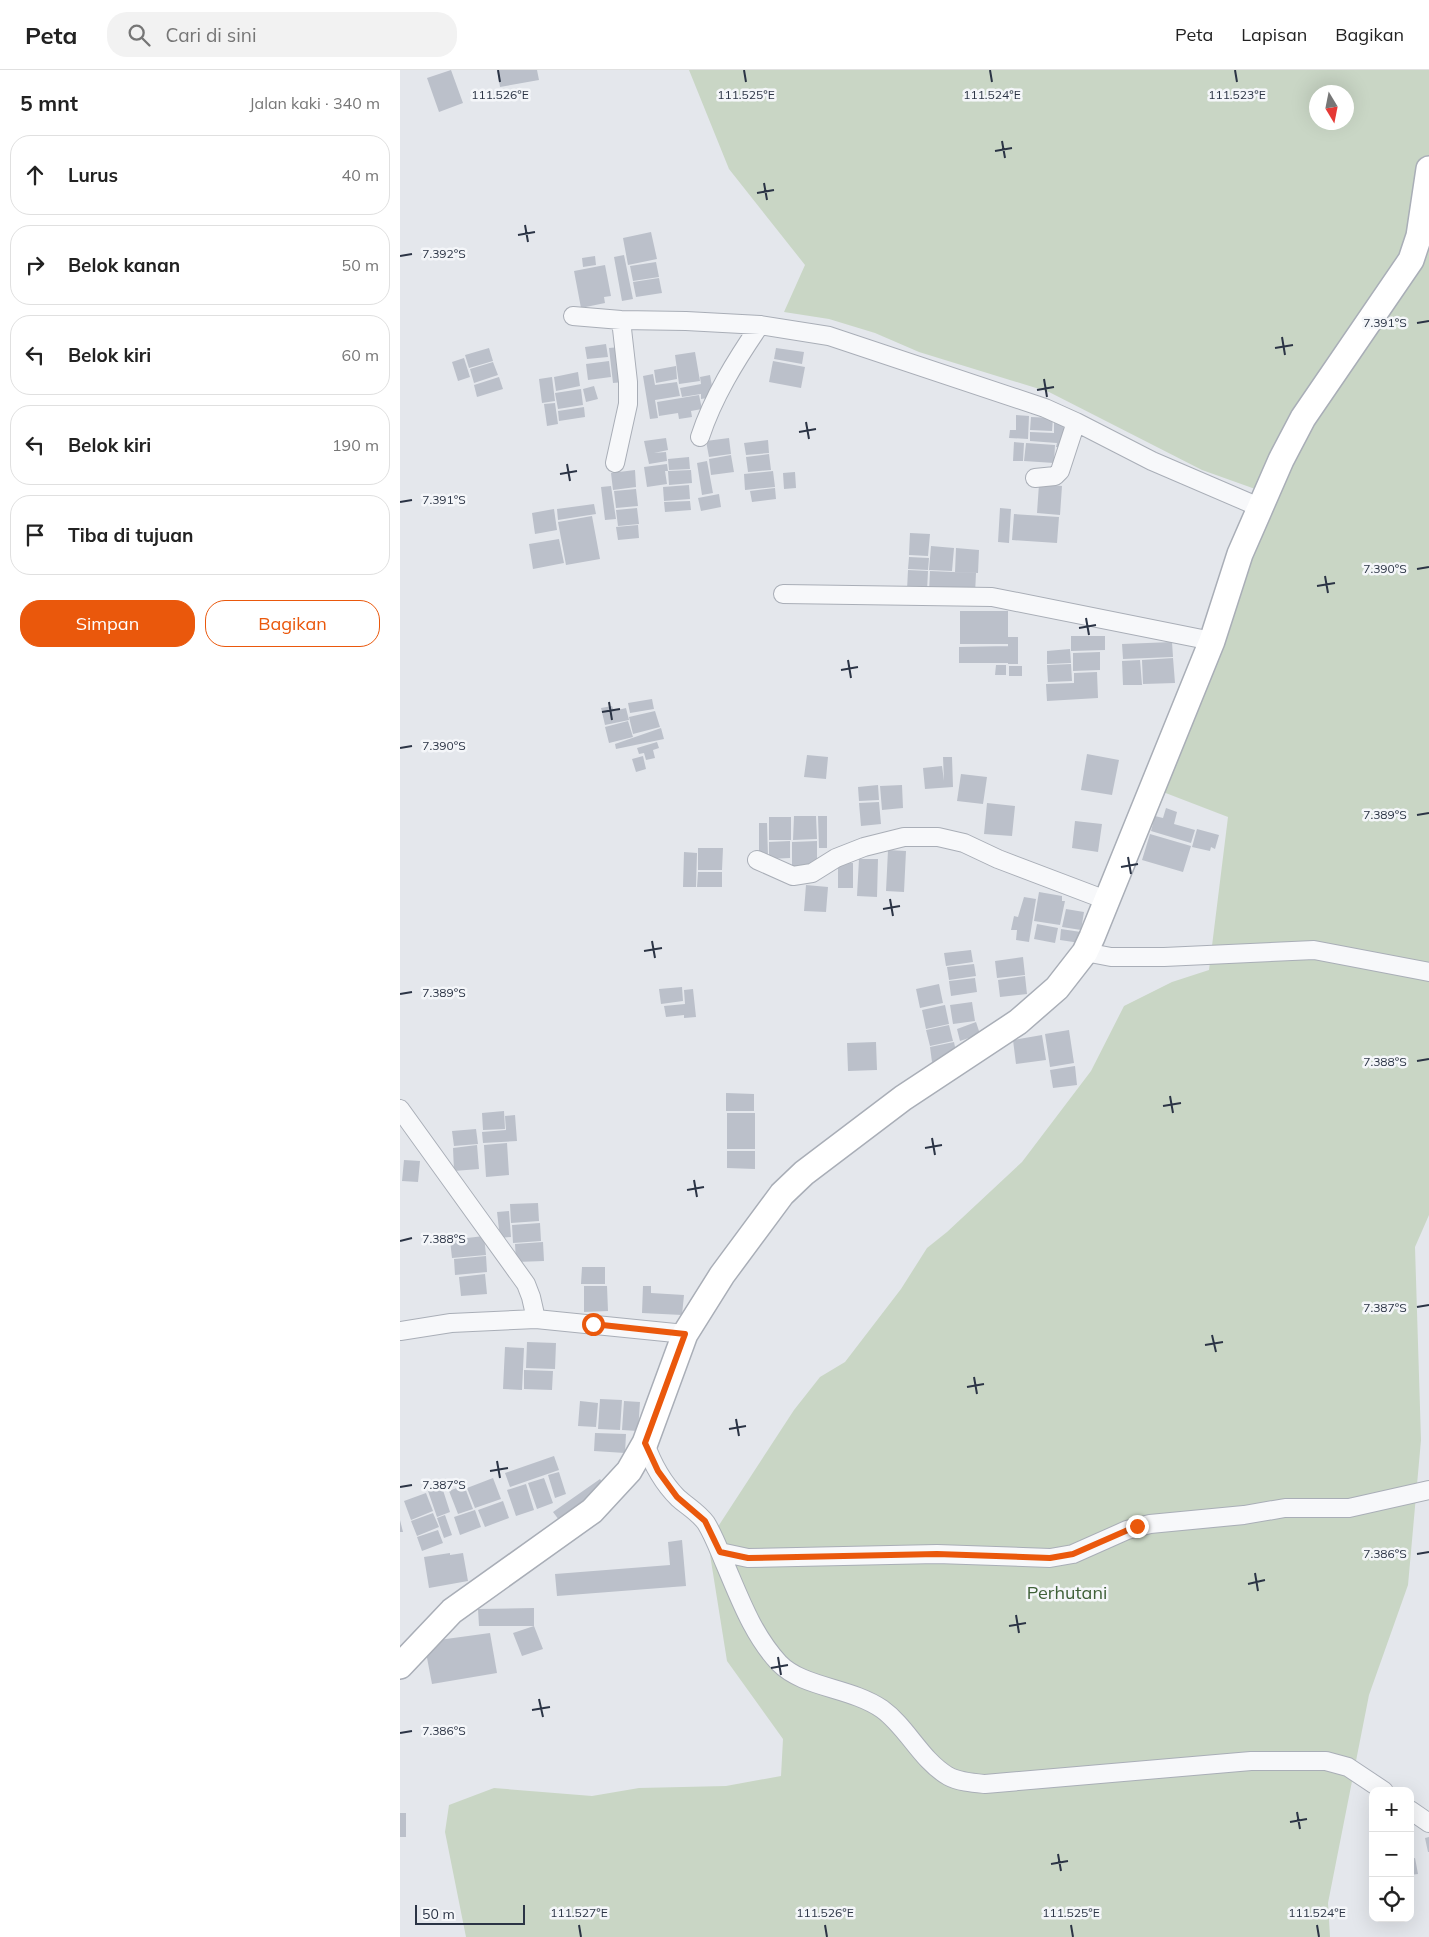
<!DOCTYPE html>
<html lang="id">
<head>
<meta charset="utf-8">
<style>
  :root { --surface:#fff; --page:#f2f2f2; --text:#222; --muted:#767676; --line:#e0e0e0; --accent:#ea580c }
  body { margin:0; font-family:Mulish,sans-serif; background:var(--page); color:var(--text) }
  .controls { position:absolute; right:15px; bottom:15px; display:grid; overflow:hidden; border-radius:10px; box-shadow:0 5px 20px #0002 }
  .controls button { width:45px; height:45px; display:grid; place-items:center; padding:0; border:0; border-bottom:1px solid var(--line); background:var(--surface); color:var(--text); font:25px sans-serif }
  .compass { position:absolute; left:909px; top:15px; width:45px; height:45px; border-radius:50%; background:var(--surface); box-shadow:0 5px 20px #0002; rotate:170deg }
  .scale { position:absolute; left:15px; bottom:12px; width:110px; box-sizing:border-box; padding-left:5px; border:2px solid #2b3445; border-top:0; font-size:14px; line-height:18px; white-space:nowrap; color:#2b3445; -webkit-text-stroke:4px #f4f6f9; paint-order:stroke }
  .stop { position:absolute; width:15px; height:15px; margin:-11px; border:4px solid #ea580c; border-radius:50%; background:#fff }
  .stop.end { background:#ea580c; border-color:#fff; box-shadow:0 1px 5px #0008 }
  .list { margin:0; padding:0; list-style:none }
  h2 { display:flex; justify-content:space-between; align-items:center; height:65px; margin:0; padding:0 20px; font-size:21px }
  h2 small { font-size:16px; font-weight:400; color:var(--muted) }
  .list li { display:grid; grid-template-columns:32px 1fr auto; gap:15px; align-items:center; box-sizing:border-box; height:80px; margin:0 10px 10px; padding:0 10px; border:1px solid var(--line); border-radius:20px }
  .list b { display:block; font-size:19px; white-space:nowrap }
  .list em { font-size:16px; font-style:normal; color:var(--muted) }
  .actions { display:flex; gap:10px; padding:15px 20px }
  .actions a { flex:1; padding:11px 0; border:1px solid var(--accent); border-radius:20px; text-align:center; font-size:18px; color:var(--accent) }
  .actions .main { background:var(--accent); color:#fff }
  .icon { flex:none; width:28px; height:28px; fill:none; stroke:currentColor; stroke-width:2; stroke-linecap:round; stroke-linejoin:round }
  .map { position:relative; flex:none; width:1029px; height:1867px; overflow:hidden }
  header { display:flex; align-items:center; gap:30px; box-sizing:border-box; height:70px; padding:0 25px; background:var(--surface); border-bottom:1px solid var(--line) }
  header strong { font-size:24px }
  nav { display:flex; gap:28px; margin-inline-start:auto; font-size:18px }
  .search { width:350px; height:45px; background:var(--page); display:flex; align-items:center; gap:12px; box-sizing:border-box; padding:0 18px; border-radius:20px; color:var(--muted); font-size:19px }
  main { display:flex }
  aside { flex:1; background:var(--surface) }
  .map>svg:first-child { display:block }
</style>
</head>
<body>
<header>
<strong>Peta</strong>
<div class="search"><svg class="icon" aria-label="search" viewBox="0 0 24 24"><circle cx="10" cy="10" r="6"/><path d="M15 15l6 6"/></svg>Cari di sini</div>
<nav><a>Peta</a><a>Lapisan</a><a>Bagikan</a></nav>
</header>
<main>
<aside>
<h2>5 mnt<small>Jalan kaki · 340 m</small></h2>
<ul class="list">
<li><svg class="icon" aria-label="ahead" viewBox="0 0 24 24"><path d="M12 20V5M6 11l6-6 6 6"/></svg><div><b>Lurus</b></div><em>40 m</em></li>
<li><svg class="icon" aria-label="right" viewBox="0 0 24 24"><path d="M7 20v-9h11M14 6l5 5-5 5"/></svg><div><b>Belok kanan</b></div><em>50 m</em></li>
<li><svg class="icon" aria-label="left" viewBox="0 0 24 24"><path d="M17 20v-9H6M10 6l-5 5 5 5"/></svg><div><b>Belok kiri</b></div><em>60 m</em></li>
<li><svg class="icon" aria-label="left" viewBox="0 0 24 24"><path d="M17 20v-9H6M10 6l-5 5 5 5"/></svg><div><b>Belok kiri</b></div><em>190 m</em></li>
<li><svg class="icon" aria-label="arrive" viewBox="0 0 24 24"><path d="M6 21V4h12l-3 4 3 4H6"/></svg><div><b>Tiba di tujuan</b></div></li>
</ul>
<div class="actions"><a class="main">Simpan</a><a>Bagikan</a></div>
</aside>
<div class="map">
<svg width="1029" height="1867" viewBox="0 0 1029 1867">
  <rect width="100%" height="100%" fill="#e4e7ec"/>
  <path fill="#c9d6c5" fill-rule="evenodd" d="M289,0H1029V1145L1015,1177L1021,1370L1008,1515L969,1625L928,1833L930,1867H66L45,1762L49,1735L94,1718L192,1726L239,1718L326,1716L381,1706L383,1669L327,1591L308,1472L394,1340L420,1307L445,1292L501,1219L527,1178L547,1162L622,1092L691,1001L724,936L772,912L809,900L828,747L763,722L866,443L875,426L802,400L649,322L519,282L475,263L429,249L384,242L405,195L329,99ZM916,22H946V52H916Z"/>
  <path fill="#bbc0ca" d="M51,0L63,33L39,42L27,8Z
    M97,0H137L139,10L100,17Z
    M251,162L257,189L228,195L223,168Z
    M224,185L233,229L222,231L214,187Z
    M195,186L196,195L183,197L182,188Z
    M256,192L259,207L233,211L230,196Z
    M205,195L211,226L204,227L205,233L181,238L174,201Z
    M259,208L262,223L236,227L233,212Z
    M206,274L208,287L187,289L185,277Z
    M220,277L224,312L213,313L209,278Z
    M89,278L93,291L69,298L65,285Z
    M376,278L404,282L402,294L374,289Z
    M295,282L300,311L279,314L275,285Z
    M64,288L70,307L58,311L52,292Z
    M209,291L211,307L188,310L186,294Z
    M373,291L405,297L401,318L369,312Z
    M93,292L98,305L74,313L70,299Z
    M276,296L277,309L256,313L254,300Z
    M178,302L180,316L156,321L154,307Z
    M253,304L255,315L277,312L280,326L255,330L258,348L250,349L243,306Z
    M310,305L314,327L301,329V324L282,327L280,318L301,314L300,307Z
    M99,307L103,319L77,327L74,315Z
    M152,307L155,331L142,333L139,309Z
    M194,316L198,329L186,332L183,319Z
    M181,319L183,335L158,339L155,323Z
    M299,325L302,339L291,341L292,347L279,349L278,343L259,346L257,332Z
    M155,333L158,354L147,356L144,334Z
    M184,337L185,347L159,351L158,341Z
    M616,345L629,346L628,369L609,368L610,360H616Z
    M631,347L653,348L652,361L630,360Z
    M654,353L667,354L666,378L656,377L657,373L630,371V362L654,363Z
    M266,368L268,380L254,383L266,382L267,391L249,394L244,371Z
    M329,368L331,384L309,387L306,371Z
    M368,370L369,383L346,385L344,373Z
    M614,372L624,373L623,391H613Z
    M626,373L655,375L654,393L624,391Z
    M369,384L371,400L348,402L346,387Z
    M331,385L334,402L311,405L309,389Z
    M289,387L290,399L269,400L268,389Z
    M307,391L313,423L302,425L297,393Z
    M267,394L268,401H265L267,414L247,417L244,397Z
    M235,400L236,417L213,420L211,403Z
    M291,400L292,413L269,415L268,401Z
    M373,401L375,417L345,420L344,404Z
    M395,402L396,418L384,419L383,403Z
    M639,414L662,416L660,445L637,443Z
    M289,415L290,429L264,431L263,417Z
    M211,416L216,449L205,450L201,417Z
    M375,418L376,429L352,432L350,421Z
    M236,419L238,436L216,438L214,421Z
    M319,424L321,437L301,441L298,428Z
    M290,431L291,440L265,442L264,432Z
    M194,434L196,444L158,450L157,439Z
    M237,438L239,454L218,456L216,440Z
    M600,438L611,439L609,473L598,472Z
    M154,439L157,460L135,464L132,443Z
    M614,444L659,447L657,473L612,470Z
    M192,446L200,489L166,495L158,452Z
    M238,455L239,468L218,470L216,457Z
    M510,463L530,464L528,486L509,485Z
    M159,469L164,493L133,499L129,474Z
    M531,476L554,478L552,501L529,500Z
    M556,478L579,480L578,503L555,502Z
    M509,487L529,488L528,500L508,499Z
    M508,500L528,501L527,521L507,520Z
    M530,501L576,503L575,524L529,522Z
    M560,541H608V567H618V594H608V574H560Z
    M671,566H705V580L671,581Z
    M772,572L773,587L723,589L722,574Z
    M608,576V593H559V577Z
    M670,579L671,593L647,594V581Z
    M700,582V600L673,601V583Z
    M773,588L775,613L743,614L742,590Z
    M740,590L742,615H723L722,591Z
    M671,594L672,611L648,612L647,595Z
    M596,595H606V605H595Z
    M609,596H622V606H609Z
    M697,602L698,628L647,631L646,614L674,613V603Z
    M252,629L254,639L230,643L228,633Z
    M212,636L214,641L226,638L229,650L205,655L201,638Z
    M255,641L260,657L233,664L229,647Z
    M228,651L233,667L209,673L205,657Z
    M261,658L264,669L216,679L215,674Z
    M257,672L259,678L253,680L255,688L246,690L244,683L239,684L237,678Z
    M687,684L719,690L712,725L681,720Z
    M407,685L428,687L426,709L404,707Z
    M243,686L246,699L236,702L232,689Z
    M543,687H552L553,717L525,719L523,698L542,696L544,711Z
    M561,704L587,707L583,734L557,731Z
    M478,715L479,730L459,731L458,717Z
    M502,715L503,738L482,740L480,716Z
    M479,732L481,754L461,756L459,733Z
    M587,733L615,736L612,766L584,764Z
    M766,738L777,742L774,754L795,760L791,773L751,761L755,746L763,748Z
    M394,746H416L417,769L393,770Z
    M418,746H427V778H419Z
    M369,747H391V770H369Z
    M675,751L702,754L698,782L672,778Z
    M359,753H367L368,787L359,788Z
    M797,759L819,765L815,779L811,777L810,781L792,777Z
    M750,764L791,776L783,802L742,790Z
    M390,771V788L369,789V772Z
    M417,771V797L392,798V772Z
    M298,778H323L322,800H298Z
    M488,780L506,781L504,822L486,821Z
    M284,782L297,783L296,817H283Z
    M459,789H478L477,827L457,826Z
    M438,793H453V818H438Z
    M298,802H322V817H297Z
    M406,815L428,817L426,842L404,841Z
    M639,822L662,826V831H665L660,855L634,851Z
    M624,827L636,829L629,872L616,870L617,860H611L614,846L618,847Z
    M666,839L684,842L681,860L662,857Z
    M637,854L658,858L655,873L634,869Z
    M661,859L681,862L680,873L660,870Z
    M571,880L573,892L546,896L544,883Z
    M623,887L625,905L597,908L595,891Z
    M574,894L576,906L549,910L547,897Z
    M625,906L627,924L600,927L598,910Z
    M575,908L577,922L551,926L549,911Z
    M539,914L543,933L520,938L516,919Z
    M282,917L283,931L261,934L259,919Z
    M293,919L296,947L284,948V945L266,947L264,936L285,934L284,920Z
    M572,932L575,951L553,954L550,935Z
    M545,935L549,954L526,959L522,940Z
    M576,952L580,964L560,971L557,959Z
    M549,955L553,971L530,976L526,960Z
    M669,960L674,993L650,997L645,964Z
    M642,965L646,990L616,994L613,970Z
    M476,972L477,1000L448,1001L447,973Z
    M554,972L557,987L532,992L530,977Z
    M675,996L677,1015L653,1018L650,1000Z
    M326,1023L354,1024V1041H326Z
    M104,1041L105,1059L83,1060L82,1043Z
    M327,1043H355V1079H327Z
    M115,1045L117,1071L83,1073L82,1062L106,1060L105,1046Z
    M76,1059L78,1074L54,1076L52,1061Z
    M107,1073L109,1105L86,1107L84,1075Z
    M77,1075L79,1099L54,1101L53,1078Z
    M327,1081H355V1099L327,1098Z
    M4,1090L20,1091L18,1112L2,1111Z
    M138,1133L139,1151L111,1153L110,1134Z
    M109,1141L111,1167L100,1168L97,1142Z
    M140,1153L141,1171L113,1173L112,1155Z
    M84,1166L86,1185L52,1188L50,1170Z
    M143,1172L144,1191L116,1192L115,1174Z
    M86,1186L87,1202L55,1205L54,1189Z
    M182,1197H205V1214H181Z
    M85,1204L87,1224L61,1226L59,1207Z
    M184,1216H207L208,1241L184,1242Z
    M243,1216H251V1223L284,1225L282,1245L242,1243Z
    M127,1272L156,1273L155,1299L126,1298Z
    M105,1277L124,1278L122,1320L103,1319Z
    M124,1300L153,1301L152,1320L124,1319Z
    M200,1329L222,1330L220,1360L198,1359Z
    M180,1331L198,1333L196,1357L178,1356Z
    M224,1331L240,1332L238,1361L222,1360Z
    M195,1363L226,1364L225,1383L194,1381Z
    M154,1386L159,1400L110,1417L105,1403Z
    M159,1402L166,1424L155,1428L148,1405Z
    M93,1408L101,1429L75,1438L67,1418Z
    M144,1408L153,1433L137,1439L128,1413Z
    M200,1409L208,1420L162,1454L153,1442Z
    M126,1414L134,1440L116,1446L107,1420Z
    M64,1415L73,1439L58,1444L49,1421Z
    M42,1417L50,1442L37,1447L28,1421Z
    M26,1423L33,1441L11,1450L4,1431Z
    M103,1431L109,1448L85,1457L78,1440Z
    M75,1440L81,1457L60,1465L54,1447Z
    M33,1443L39,1457L17,1466L11,1451Z
    M45,1445L52,1465L44,1468L37,1448Z
    M0,1450L3,1462H0Z
    M38,1460L43,1473L22,1481L17,1467Z
    M282,1470L286,1516L157,1526L155,1504L270,1495L268,1472Z
    M50,1483V1485L63,1483L68,1511L29,1518L24,1487Z
    M134,1538V1556L143,1579L122,1586L113,1563L134,1556H79L78,1539Z
    M90,1563L97,1603L32,1614L24,1572Z
    M0,1743H6V1767H0Z
    M1029,1767V1782H1028L1025,1768Z
    M1015,1788L1018,1804L1010,1805V1789Z"/>
  <g fill="none" stroke-linecap="round" stroke-linejoin="round">
    <defs>
      <path id="street" d="M173,246L221,250L286,251L360,255L429,266L645,338L676,352L752,391L859,437
        M300,367C313,327 336,290 360,255
        M215,393L228,334V312L221,250
        M635,408L655,406L660,401L676,352
        M383,524L592,527L812,571
        M357,790L393,806L412,803L436,788L464,777L504,767H538L564,773L598,789L706,830
        M685,882L711,887H764L914,880L1029,902
        M0,1039L126,1214L131,1227L136,1249
        M0,1261L51,1253L136,1249L285,1264
        M245,1373C252,1393 263,1413 278,1428C287,1436 299,1443 306,1453C314,1466 319,1480 325,1494C340,1529 353,1565 379,1593C403,1618 450,1617 482,1639C507,1657 521,1690 548,1706C559,1712 573,1713 585,1714L851,1691H926L948,1697L984,1721
        M320,1482L348,1488L537,1484L650,1488L673,1484L727,1460L750,1454L844,1445L885,1438H949L1029,1420
        M1010,1740L1029,1753"/>
      <path id="secondary" d="M0,1596L52,1541L192,1441L229,1401L245,1373L285,1264L322,1205L382,1124L404,1103L503,1028L618,952L657,918L685,882L692,867L812,571L840,484L881,390L903,348L1011,190L1019,166L1029,99"/>
    </defs>
    <use href="#street" stroke="#a9aeb7" stroke-width="20"/>
    <use href="#secondary" stroke="#a9aeb7" stroke-width="28"/>
    <use href="#street" stroke="#f7f8fa" stroke-width="18"/>
    <use href="#secondary" stroke="#fff" stroke-width="25"/>
  </g>
  <g fill="none" stroke-linecap="round" stroke-linejoin="round">
    <path stroke="#ea580c" stroke-width="6" d="M193,1254L285,1264L245,1373L258,1401L277,1427L305,1451L320,1482L348,1488L537,1484L650,1488L673,1484L737,1456"/>
  </g>
  <path fill="none" stroke="#2b3445" stroke-width="2" d="M98,0L100,12M344,0L346,12M590,0L592,12M835,0L837,12M602,71L605,88M595,81L612,78M364,113L367,130M357,123L374,120M125,155L128,172M118,165L135,162M0,186L12,184M1017,253L1029,251M882,267L885,285M875,278L893,275M644,309L647,327M637,320L654,317M406,352L409,369M399,362L416,359M167,394L170,411M160,404L177,401M0,432L12,430M1017,499L1029,497M925,506L928,523M917,516L935,513M686,548L689,565M679,558L696,555M448,590L451,608M441,600L458,597M209,632L212,650M202,642L220,639M0,678L12,676M1017,745L1029,743M728,787L731,804M721,797L738,794M490,829L493,846M483,839L500,836M252,871L255,888M244,881L262,878M0,924L12,922M1017,991L1029,989M770,1026L773,1043M763,1036L781,1033M532,1068L535,1085M525,1078L542,1075M294,1110L297,1127M287,1120L304,1117M0,1171L12,1168M1017,1237L1029,1235M812,1265L816,1282M805,1275L823,1272M574,1307L577,1324M567,1317L584,1314M336,1349L339,1366M329,1359L346,1356M97,1391L100,1408M90,1401L108,1398M0,1417L12,1415M1017,1484L1029,1482M855,1503L858,1521M848,1514L865,1510M616,1545L619,1563M609,1556L626,1553M378,1587L381,1605M371,1598L388,1595M139,1629L143,1647M132,1640L150,1637M0,1663L12,1661M897,1742L900,1759M890,1752L907,1749M658,1784L661,1801M651,1794L668,1791M179,1855L181,1867M425,1855L427,1867M671,1855L673,1867M917,1855L919,1867"/>
  <g text-anchor="middle" dominant-baseline="central" stroke-width="5" stroke-linejoin="round" paint-order="stroke">
    <g font-size="18" fill="#3f6138" stroke="#f4f6f9">
      <text x="667" y="1522">Perhutani</text>
    </g>
  </g>
  <g font-size="12" text-anchor="middle" fill="#2b3445" stroke="#f4f6f9" stroke-width="5" stroke-linejoin="round" paint-order="stroke">
    <text x="592" y="29">111.524°E</text>
    <text x="837" y="29">111.523°E</text>
    <text x="100" y="29">111.526°E</text>
    <text x="346" y="29">111.525°E</text>
    <text x="44" y="188">7.392°S</text>
    <text x="985" y="257">7.391°S</text>
    <text x="44" y="434">7.391°S</text>
    <text x="985" y="503">7.390°S</text>
    <text x="44" y="680">7.390°S</text>
    <text x="985" y="749">7.389°S</text>
    <text x="44" y="927">7.389°S</text>
    <text x="985" y="996">7.388°S</text>
    <text x="44" y="1173">7.388°S</text>
    <text x="985" y="1242">7.387°S</text>
    <text x="44" y="1419">7.387°S</text>
    <text x="985" y="1488">7.386°S</text>
    <text x="44" y="1665">7.386°S</text>
    <text x="179" y="1847">111.527°E</text>
    <text x="425" y="1847">111.526°E</text>
    <text x="671" y="1847">111.525°E</text>
    <text x="917" y="1847">111.524°E</text>
  </g>
</svg>
<div class="controls">
<button>+</button>
<button>−</button>
<button><svg class="icon" aria-label="locate" viewBox="0 0 24 24"><circle cx="12" cy="12" r="6"/><path d="M12 2v4M12 18v4M2 12h4M18 12h4"/></svg></button>
</div>
<svg class="compass" viewBox="-18 -18 36 36"><path d="M0-13l5 13h-10z" fill="#e53935"/><path d="M0 13l5-13h-10z" fill="#767676"/></svg>
<div class="scale">50 m</div>
<div class="stop" style="left:193px;top:1254px"></div>
<div class="stop end" style="left:737px;top:1456px"></div>
</div>
</main>
</body>
</html>
